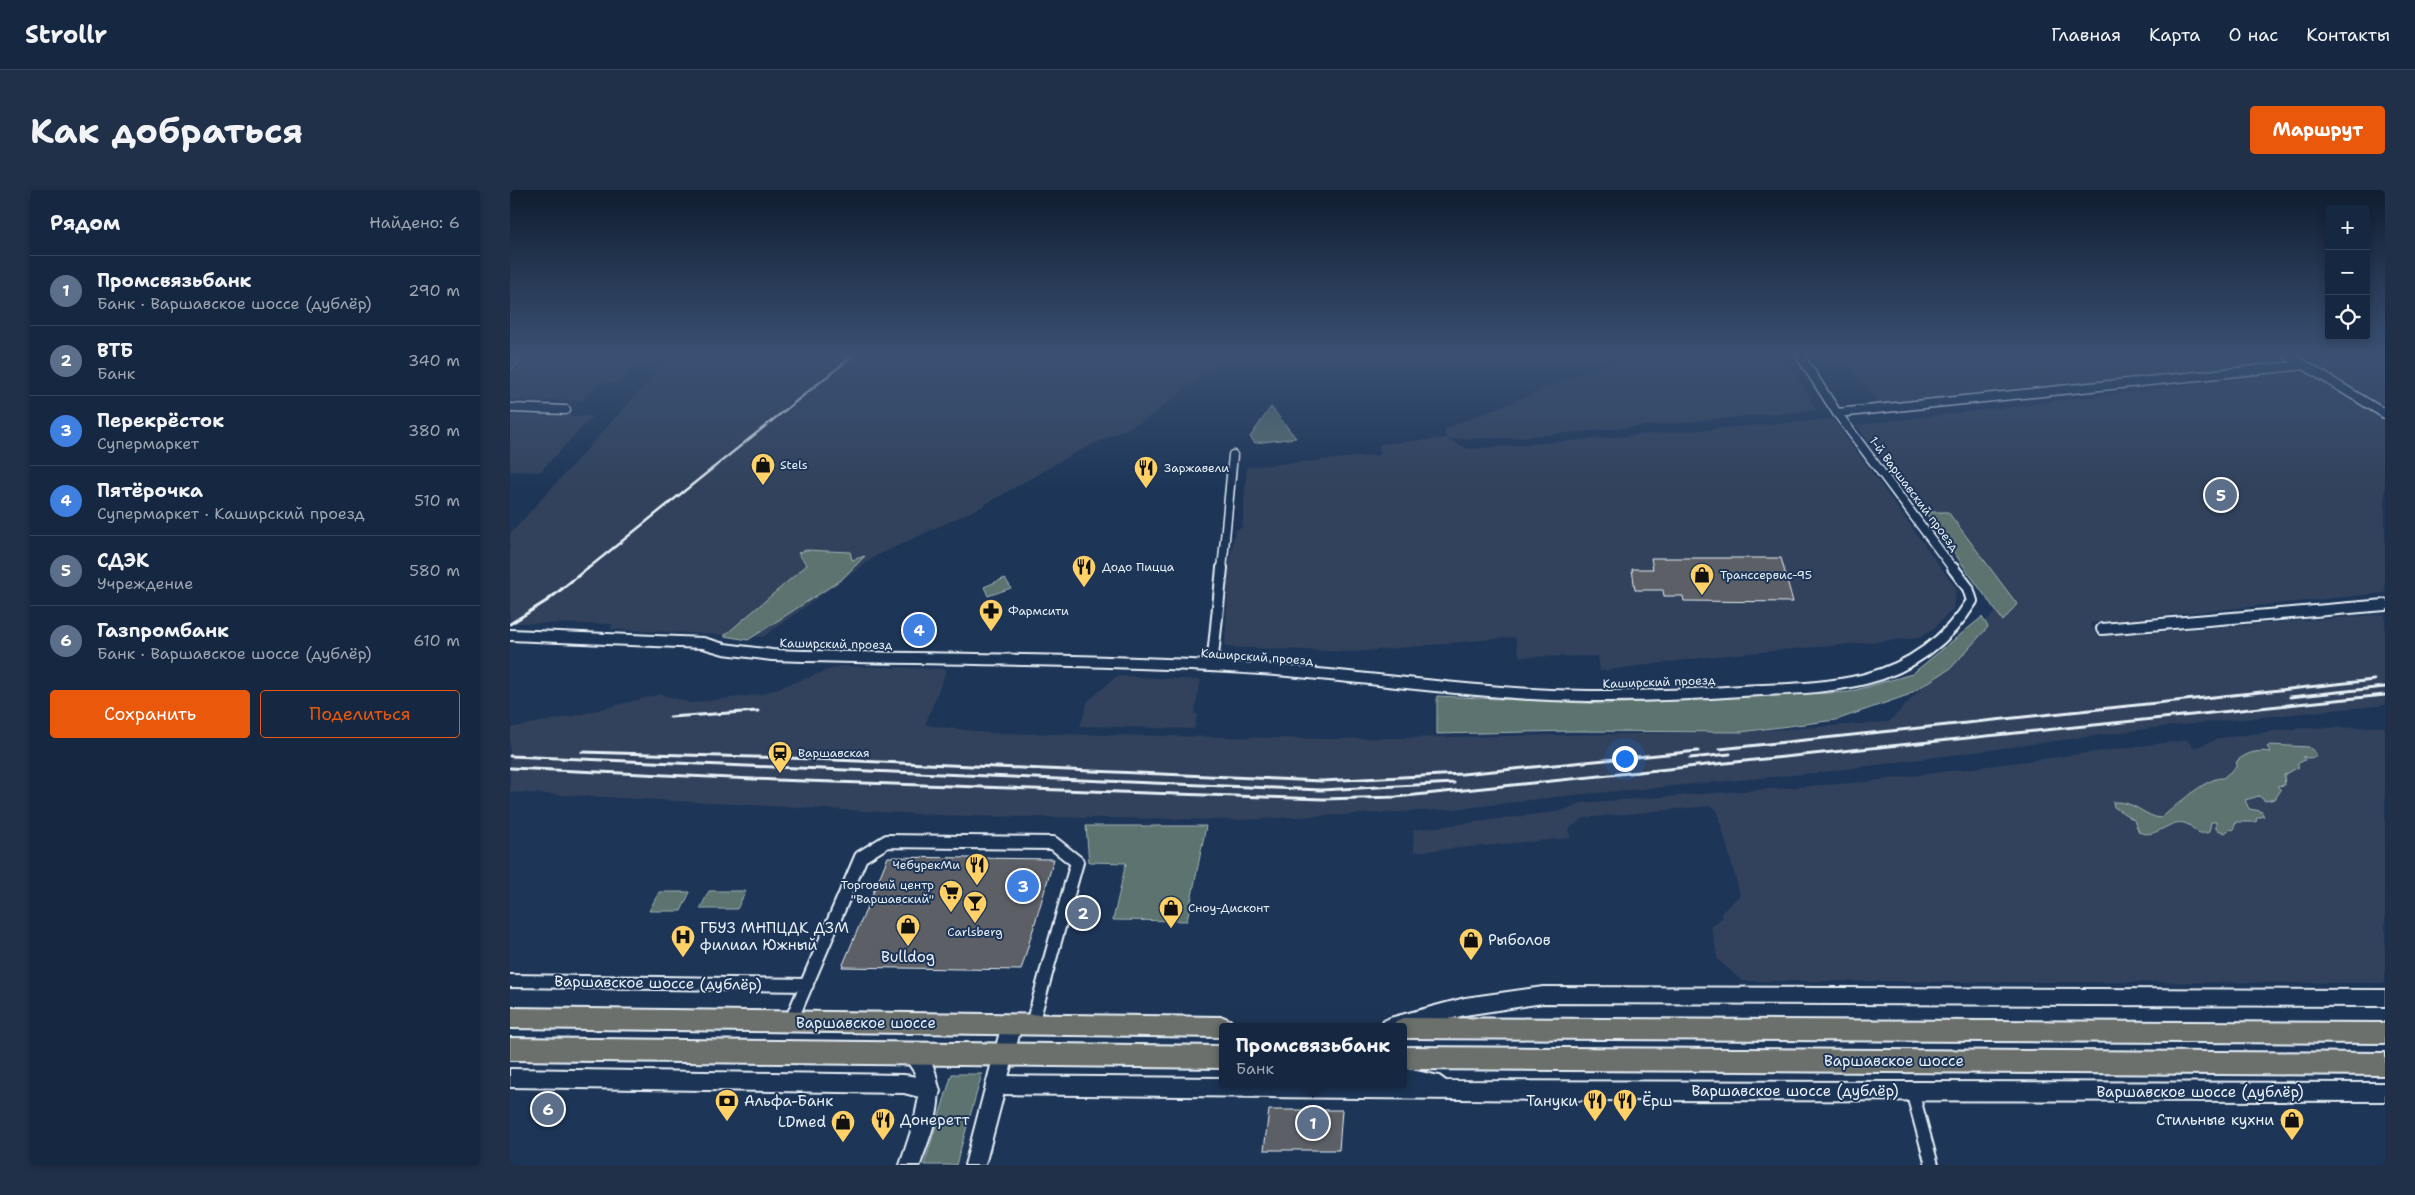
<!DOCTYPE html>
<html lang="ru">
<head>
<meta charset="utf-8">
<style>
  :root { --surface:#162841; --page:#1f3048; --text:#f1f3f6; --muted:#9ea6b1; --line:#35445a; --accent:#ea580c }
  body { margin:0; font-family:"Shantell Sans",sans-serif; background:var(--page); color:var(--text) }
  .controls { position:absolute; right:15px; top:15px; display:grid; overflow:hidden; border-radius:5px; box-shadow:0 2px 8px #0003 }
  .controls button { width:45px; height:45px; display:grid; place-items:center; padding:0; border:0; border-bottom:1px solid var(--line); background:var(--surface); color:var(--text); font:25px sans-serif }
  .you { position:absolute; left:1114px; top:568px; width:18px; height:18px; margin:-12px; border:4px solid #fff; border-radius:50%; background:#1a73e8; box-shadow:0 0 0 8px #1a73e833 }
  .badge { display:grid; place-items:center; width:32px; height:32px; border-radius:50%; background:var(--accent); color:#fff; font-size:16px; font-weight:700 }
  .pin { position:absolute; translate:-50% -50%; border:2px solid #fff; box-shadow:0 1px 5px #0006 }
  .popup { position:absolute; left:709px; top:833px; width:188px; height:65px; box-sizing:border-box; display:grid; place-content:center; border-radius:5px; background:var(--surface); filter:drop-shadow(0 1px 4px #0005); font-size:16px; white-space:nowrap; color:var(--muted) }
  .popup b { font-size:19px; color:var(--text) }
  .popup::after { content:''; position:absolute; left:50%; top:100%; margin-left:-10px; border:10px solid transparent; border-top-color:var(--surface) }
  .list { margin:0; padding:0; list-style:none }
  h2 { display:flex; justify-content:space-between; align-items:center; height:65px; margin:0; padding:0 20px; font-size:21px }
  h2 small { font-size:16px; font-weight:400; color:var(--muted) }
  .list li { display:grid; grid-template-columns:32px 1fr auto; gap:15px; align-items:center; box-sizing:border-box; height:70px; padding:0 20px; border-top:1px solid var(--line) }
  .list b { display:block; font-size:19px; white-space:nowrap }
  .list p { margin:0; font-size:16px; white-space:nowrap; color:var(--muted) }
  .list em { font-size:16px; font-style:normal; color:var(--muted) }
  .actions { display:flex; gap:10px; padding:15px 20px }
  .actions a { flex:1; padding:11px 0; border:1px solid var(--accent); border-radius:5px; text-align:center; font-size:18px; color:var(--accent) }
  .actions .main { background:var(--accent); color:#fff }
  .icon { flex:none; width:28px; height:28px; fill:none; stroke:currentColor; stroke-width:2; stroke-linecap:round; stroke-linejoin:round }
  .map { position:relative; flex:none; width:1875px; height:975px; overflow:hidden; border-radius:5px }
  header { display:flex; align-items:center; gap:30px; box-sizing:border-box; height:70px; padding:0 25px; background:var(--surface); border-bottom:1px solid var(--line) }
  header strong { font-size:24px }
  nav { display:flex; gap:28px; margin-inline-start:auto; font-size:18px }
  .intro { display:flex; align-items:center; justify-content:space-between; box-sizing:border-box; height:120px; padding:0 30px }
  h1 { margin:0; font-size:35px }
  .button { padding:12px 22px; border-radius:5px; background:var(--accent); color:#fff; font-size:18px; font-weight:700 }
  main { display:flex; gap:30px; padding:0 30px }
  aside { flex:1; background:var(--surface); border-radius:5px; box-shadow:0 2px 8px #0003 }
  .map>svg:first-child { display:block }
</style>
</head>
<body>
<header>
<strong>Strollr</strong>
<nav><a>Главная</a><a>Карта</a><a>О нас</a><a>Контакты</a></nav>
</header>
<div class="intro"><h1>Как добраться</h1><a class="button">Маршрут</a></div>
<main>
<aside>
<h2>Рядом<small>Найдено: 6</small></h2>
<ul class="list">
<li><span class="badge" style="background:#5c6f8a">1</span><div><b>Промсвязьбанк</b><p>Банк · Варшавское шоссе (дублёр)</p></div><em>290 m</em></li>
<li><span class="badge" style="background:#5c6f8a">2</span><div><b>ВТБ</b><p>Банк</p></div><em>340 m</em></li>
<li><span class="badge" style="background:#3f7fe0">3</span><div><b>Перекрёсток</b><p>Супермаркет</p></div><em>380 m</em></li>
<li><span class="badge" style="background:#3f7fe0">4</span><div><b>Пятёрочка</b><p>Супермаркет · Каширский проезд</p></div><em>510 m</em></li>
<li><span class="badge" style="background:#5c6f8a">5</span><div><b>СДЭК</b><p>Учреждение</p></div><em>580 m</em></li>
<li><span class="badge" style="background:#5c6f8a">6</span><div><b>Газпромбанк</b><p>Банк · Варшавское шоссе (дублёр)</p></div><em>610 m</em></li>
</ul>
<div class="actions"><a class="main">Сохранить</a><a>Поделиться</a></div>
</aside>
<div class="map">
<svg width="1875" height="975" viewBox="0 0 1875 975">
  <rect width="100%" height="100%" fill="#1d3557"/>
  <filter id="ink" filterUnits="userSpaceOnUse"><feTurbulence type="fractalNoise" baseFrequency=".02" numOctaves="2"/><feDisplacementMap in="SourceGraphic" scale="10" xChannelSelector="R" yChannelSelector="G"/><feConvolveMatrix kernelMatrix="1 2 1 2 8 2 1 2 1" color-interpolation-filters="sRGB"/></filter>
  <g filter="url(#ink)">
    <path fill="#30425c" d="M0,164H137L110,193H89L72,211L0,209Z
      M163,164H716L717,165L637,229L563,264L469,318L366,366L253,447L100,439L103,434L0,433V344Z
      M1122,164H1274L1307,220L1004,248L937,249L959,259L1323,229L1446,398L1443,419L1424,438L1408,448L1206,466L1090,481L1088,466L1010,467L1005,447L846,462L715,457L719,375L725,340L732,338L737,277L870,265L869,254L936,248L934,239Z
      M1332,164H1762L1773,170L1770,174L1370,215Z
      M1784,164H1875V217Z
      M1796,181L1875,228V403L1580,433L1588,447L1875,424V515L1651,537L1306,583L1054,606L947,619L732,630L446,626L0,602V538L68,525L150,504L181,513L252,504L330,476L437,479L415,535L479,543L824,549L1231,542L1379,532L1486,421L1346,235Z
      M0,225L83,226L30,282L0,281Z
      M607,486L691,490L684,524H688L684,539L570,536L578,511Z
      M1875,537V793L1232,791L1208,770L1201,736L1213,727L1210,724L1230,705L1207,620L1200,616L1074,628L1059,639L1061,648L904,662L903,640L1052,621L1071,613L1355,592L1677,550L1684,558L1710,548L1790,538Z"/>
    <path fill="#5b7370" stroke="#a2b2b4" d="M761,217L786,248L745,253L740,247Z
      M1415,322H1438L1507,414L1493,431Z
      M296,360L340,362L342,370L355,366L332,389L238,450L214,446L297,375L288,363Z
      M495,388L501,398L478,406L474,397Z
      M1472,427L1478,437L1441,478L1398,505L1326,530L1231,542L1062,541L927,544V506L1094,514L1339,502L1402,484Z
      M1760,555L1799,557L1807,564L1806,567L1797,568L1793,566L1795,570L1787,574L1789,577L1774,585L1775,595L1767,596L1771,600L1765,609L1755,611L1749,606L1735,610L1739,619L1751,621L1754,626L1747,628L1746,632H1726L1723,640L1720,639L1715,643L1706,639V632H1701L1699,642C1685,647 1685,636 1674,633C1659,629 1646,650 1629,642L1624,630L1604,617L1603,612C1624,610 1635,627 1651,628C1665,617 1696,587 1713,588L1726,577L1727,571C1737,562 1748,560 1761,562L1757,557Z
      M576,636H696L677,731L603,730L616,673L579,672Z
      M199,701H236L227,719H190Z
      M149,702H180L171,721H139Z
      M442,884H472L446,975H414Z"/>
    <path fill="#5b5f66" stroke="#e8f1f8" d="M0,164H18L0,181Z
      M1141,368H1271L1283,412L1174,411L1173,406H1154L1153,400H1125L1122,379H1143Z
      M378,667L544,669L511,780L332,777Z
      M759,920H832L829,960H754Z"/>
    <g fill="none" stroke-linecap="round" stroke-linejoin="round">
      <defs>
        <path id="minor-far2" d="M1289,164L1327,223L1444,380
          M1776,164L1875,224
          M0,218L56,220
          M1327,223L1795,175
          M712,380L723,265"/>
        <path id="minor-far1" d="M1592,439L1875,415
          M0,445L193,453L214,459L262,465C425,470 588,468 751,479C841,485 931,499 1022,504C1092,508 1162,506 1232,501C1273,499 1315,499 1355,489C1400,478 1438,450 1462,411L1458,398L1443,378
          M702,476L712,378"/>
        <path id="minor" d="M0,791L297,795
          M280,833L351,667L377,651L543,653L567,672L522,834
          M1402,901L1422,975"/>
        <path id="tertiary" d="M1033,797L1875,800V816L1033,813L955,825L893,841V837H871L874,831L880,828L955,808Z
          M893,878L929,886L936,891L1875,893V911L1039,910L485,904L479,901L476,895L479,889L485,886L713,888V894H893Z
          M0,879L394,885L408,887L428,894L430,901L428,908L421,910L394,903L0,897Z"/>
        <path id="secondary" d="M502,825L509,827L512,834L475,975H455L492,834L495,827Z
          M402,854C412,858 418,866 423,876C437,910 421,943 410,975H390L404,932L410,902L405,883L392,864L395,857Z"/>
        <path id="primary" d="M0,818L713,827L720,830L723,837H713V847L0,838Z
          M893,828L1875,833V853L893,848V837H883L886,831Z
          M0,848L713,856V878L0,870Z
          M893,857L1875,863V885L893,879Z"/>
      </defs>
      <use href="#minor-far2" stroke="#e8f1f8" stroke-width="11"/>
      <use href="#minor-far1" stroke="#e8f1f8" stroke-width="14"/>
      <use href="#minor" stroke="#e8f1f8" stroke-width="16"/>
      <use href="#tertiary" stroke="#e8f1f8" stroke-width="4"/>
      <use href="#secondary" stroke="#e8f1f8" stroke-width="4"/>
      <use href="#primary" stroke="#e8f1f8" stroke-width="4"/>
      <use href="#minor-far2" stroke="#1d3557" stroke-width="8"/>
      <use href="#minor-far1" stroke="#1d3557" stroke-width="10"/>
      <use href="#minor" stroke="#1d3557" stroke-width="12"/>
      <use href="#tertiary" fill="#1d3557" fill-rule="evenodd"/>
      <use href="#secondary" fill="#1d3557" fill-rule="evenodd"/>
      <use href="#primary" fill="#6c706d" fill-rule="evenodd"/>
      <path stroke="#e8f1f8" stroke-width="2.5" d="M76,380L345,164"/>
      <path stroke="#e8f1f8" stroke-width="3" d="M0,434L38,410L78,378
        M1780,507L1875,497
        M160,527L248,521
        M1210,559L1864,490
        M72,562L278,568L812,591L952,584L1188,561
        M0,566L811,600L944,593
        M1180,568L1220,564
        M0,578L266,590L813,609L886,607L1875,505"/>
    </g>
  </g>
  <linearGradient id="sky" x2="0" y2="1"><stop stop-color="#101d30"/><stop offset="0.55" stop-color="#3a5174"/><stop offset="1" stop-color="#3a5174" stop-opacity="0"/></linearGradient>
  <rect width="1875" height="300" fill="url(#sky)"/>
  <defs>
    <symbol id="shop-pin" viewBox="-11 -11 22 30"><path d="M0 17L-7.5 6A9.5 9.5 0 1 1 7.5 6Z" fill="#ffd166" stroke="#1d3557"/><path d="M-5-2.5h2.3a2.7 3.5 0 0 1 5.4 0H5L5.5 6h-11ZM-1.5-2.5h3a1.5 2.3 0 0 0-3 0Z" fill="#111"/></symbol>
    <symbol id="restaurant-pin" viewBox="-11 -11 22 30"><path d="M0 17L-7.5 6A9.5 9.5 0 1 1 7.5 6Z" fill="#ffd166" stroke="#1d3557"/><path d="M-5-6h1v4h1v-4h1v4h1v-4h1v5L-1.5 .5V6h-2V.5L-5-1ZM5-6V6H3V1.5H1.5Q1.5-4 5-6Z" fill="#111"/></symbol>
    <symbol id="pharmacy-pin" viewBox="-11 -11 22 30"><path d="M0 17L-7.5 6A9.5 9.5 0 1 1 7.5 6Z" fill="#ffd166" stroke="#1d3557"/><path d="M-2-6h4v4h4v4h-4v4h-4v-4h-4v-4h4Z" fill="#111"/></symbol>
    <symbol id="station-pin" viewBox="-11 -11 22 30"><path d="M0 17L-7.5 6A9.5 9.5 0 1 1 7.5 6Z" fill="#ffd166" stroke="#1d3557"/><path d="M-3-6H3Q5-6 5-4V2Q5 4 3 4L4.5 6H3L1.5 4h-3L-3 6H-4.5L-3 4Q-5 4-5 2V-4Q-5-6-3-6ZM-3.5-4v3h7v-3ZM-3.5 1v1.5H-2V1ZM2 1v1.5H3.5V1Z" fill="#111"/></symbol>
    <symbol id="supermarket-pin" viewBox="-11 -11 22 30"><path d="M0 17L-7.5 6A9.5 9.5 0 1 1 7.5 6Z" fill="#ffd166" stroke="#1d3557"/><path d="M-6-5.5h2.5l.6 2H6L4.5 2H-2.5L-4.4-4H-6ZM-1.5 3.2a1.3 1.3 0 1 0 .1 0ZM3 3.2a1.3 1.3 0 1 0 .1 0Z" fill="#111"/></symbol>
    <symbol id="bar-pin" viewBox="-11 -11 22 30"><path d="M0 17L-7.5 6A9.5 9.5 0 1 1 7.5 6Z" fill="#ffd166" stroke="#1d3557"/><path d="M-6-5H6L.8 .8V4.5H3.5V6h-7V4.5H-.8V.8Z" fill="#111"/></symbol>
    <symbol id="hospital-pin" viewBox="-11 -11 22 30"><path d="M0 17L-7.5 6A9.5 9.5 0 1 1 7.5 6Z" fill="#ffd166" stroke="#1d3557"/><path d="M-5-5h3v3.5h4V-5h3V5h-3V1.5h-4V5h-3Z" fill="#111"/></symbol>
    <symbol id="bank-pin" viewBox="-11 -11 22 30"><path d="M0 17L-7.5 6A9.5 9.5 0 1 1 7.5 6Z" fill="#ffd166" stroke="#1d3557"/><path d="M-6-4H6V4H-6ZM0-2.3a2.3 2.3 0 1 0 0 4.6a2.3 2.3 0 1 0 0-4.6Z" fill="#111"/></symbol>
  </defs>
  <g fill-rule="evenodd">
    <use href="#shop-pin" x="239" y="261" width="28" height="38"/>
    <use href="#restaurant-pin" x="622" y="264" width="28" height="38"/>
    <use href="#restaurant-pin" x="560" y="363" width="28" height="38"/>
    <use href="#shop-pin" x="1178" y="371" width="28" height="38"/>
    <use href="#pharmacy-pin" x="467" y="407" width="28" height="38"/>
    <use href="#station-pin" x="256" y="549" width="28" height="38"/>
    <use href="#restaurant-pin" x="453" y="661" width="28" height="38"/>
    <use href="#supermarket-pin" x="427" y="688" width="28" height="38"/>
    <use href="#bar-pin" x="451" y="699" width="28" height="38"/>
    <use href="#shop-pin" x="647" y="704" width="28" height="38"/>
    <use href="#shop-pin" x="384" y="722" width="28" height="38"/>
    <use href="#hospital-pin" x="159" y="733" width="28" height="38"/>
    <use href="#shop-pin" x="947" y="736" width="28" height="38"/>
    <use href="#bank-pin" x="203" y="897" width="28" height="38"/>
    <use href="#restaurant-pin" x="1071" y="897" width="28" height="38"/>
    <use href="#restaurant-pin" x="1101" y="897" width="28" height="38"/>
    <use href="#restaurant-pin" x="359" y="916" width="28" height="38"/>
    <use href="#shop-pin" x="1768" y="916" width="28" height="38"/>
    <use href="#shop-pin" x="319" y="918" width="28" height="38"/>
  </g>
  <g text-anchor="middle" dominant-baseline="central" stroke-width="4" stroke-linejoin="round" paint-order="stroke">
    <g font-size="12" fill="#e8f1f8" stroke="#1d3557" text-anchor="start">
      <text x="270" y="275">Stels</text>
      <text x="654" y="278">Заржавели</text>
      <text x="592" y="377">Додо Пицца</text>
      <text x="1210" y="385">Транссервис-95</text>
      <text x="498" y="421">Фармсити</text>
      <text x="288" y="563">Варшавская</text>
      <text x="450" y="675" text-anchor="end">ЧебурекМи</text>
      <text x="424" y="695" text-anchor="end">Торговый центр<tspan x="424" dy="14">"Варшавский"</tspan></text>
      <text x="678" y="718">Сноу-Дисконт</text>
      <text x="465" y="742" text-anchor="middle">Carlsberg</text>
    </g>
    <g font-size="12" fill="#e8f1f8" stroke="#1d3557">
      <text transform="translate(1404 304) rotate(53)">1-й Варшавский проезд</text>
      <text transform="translate(326 454) rotate(1)">Каширский проезд</text>
      <text transform="translate(747 467) rotate(4)">Каширский проезд</text>
      <text transform="translate(1149 492) rotate(-2)">Каширский проезд</text>
    </g>
    <g font-size="15" fill="#e8f1f8" stroke="#1d3557" text-anchor="start">
      <text x="190" y="738">ГБУЗ МНПЦДК ДЗМ<tspan x="190" dy="17">филиал Южный</tspan></text>
      <text x="978" y="750">Рыболов</text>
      <text x="398" y="767" text-anchor="middle">Bulldog</text>
      <text x="234" y="911">Альфа-Банк</text>
      <text x="1068" y="911" text-anchor="end">Тануки</text>
      <text x="1132" y="911">Ёрш</text>
      <text x="390" y="930">Донеретт</text>
      <text x="1764" y="930" text-anchor="end">Стильные кухни</text>
      <text x="316" y="932" text-anchor="end">LDmed</text>
    </g>
    <g font-size="15" fill="#e8f1f8" stroke="#1d3557">
      <text transform="translate(148 793) rotate(1)">Варшавское шоссе (дублёр)</text>
      <text x="356" y="833">Варшавское шоссе</text>
      <text x="1384" y="871">Варшавское шоссе</text>
      <text x="1285" y="901">Варшавское шоссе (дублёр)</text>
      <text x="1690" y="902">Варшавское шоссе (дублёр)</text>
    </g>
  </g>
</svg>
<div class="controls">
<button>+</button>
<button>−</button>
<button><svg class="icon" aria-label="locate" viewBox="0 0 24 24"><circle cx="12" cy="12" r="6"/><path d="M12 2v4M12 18v4M2 12h4M18 12h4"/></svg></button>
</div>
<div class="you"></div>
<div class="pin badge" style="left:803px;top:933px;background:#5c6f8a">1</div>
<div class="popup"><b>Промсвязьбанк</b>Банк</div>
<div class="pin badge" style="left:573px;top:723px;background:#5c6f8a">2</div>
<div class="pin badge" style="left:513px;top:696px;background:#3f7fe0">3</div>
<div class="pin badge" style="left:409px;top:440px;background:#3f7fe0">4</div>
<div class="pin badge" style="left:1711px;top:305px;background:#5c6f8a">5</div>
<div class="pin badge" style="left:38px;top:919px;background:#5c6f8a">6</div>
</div>
</main>
</body>
</html>
